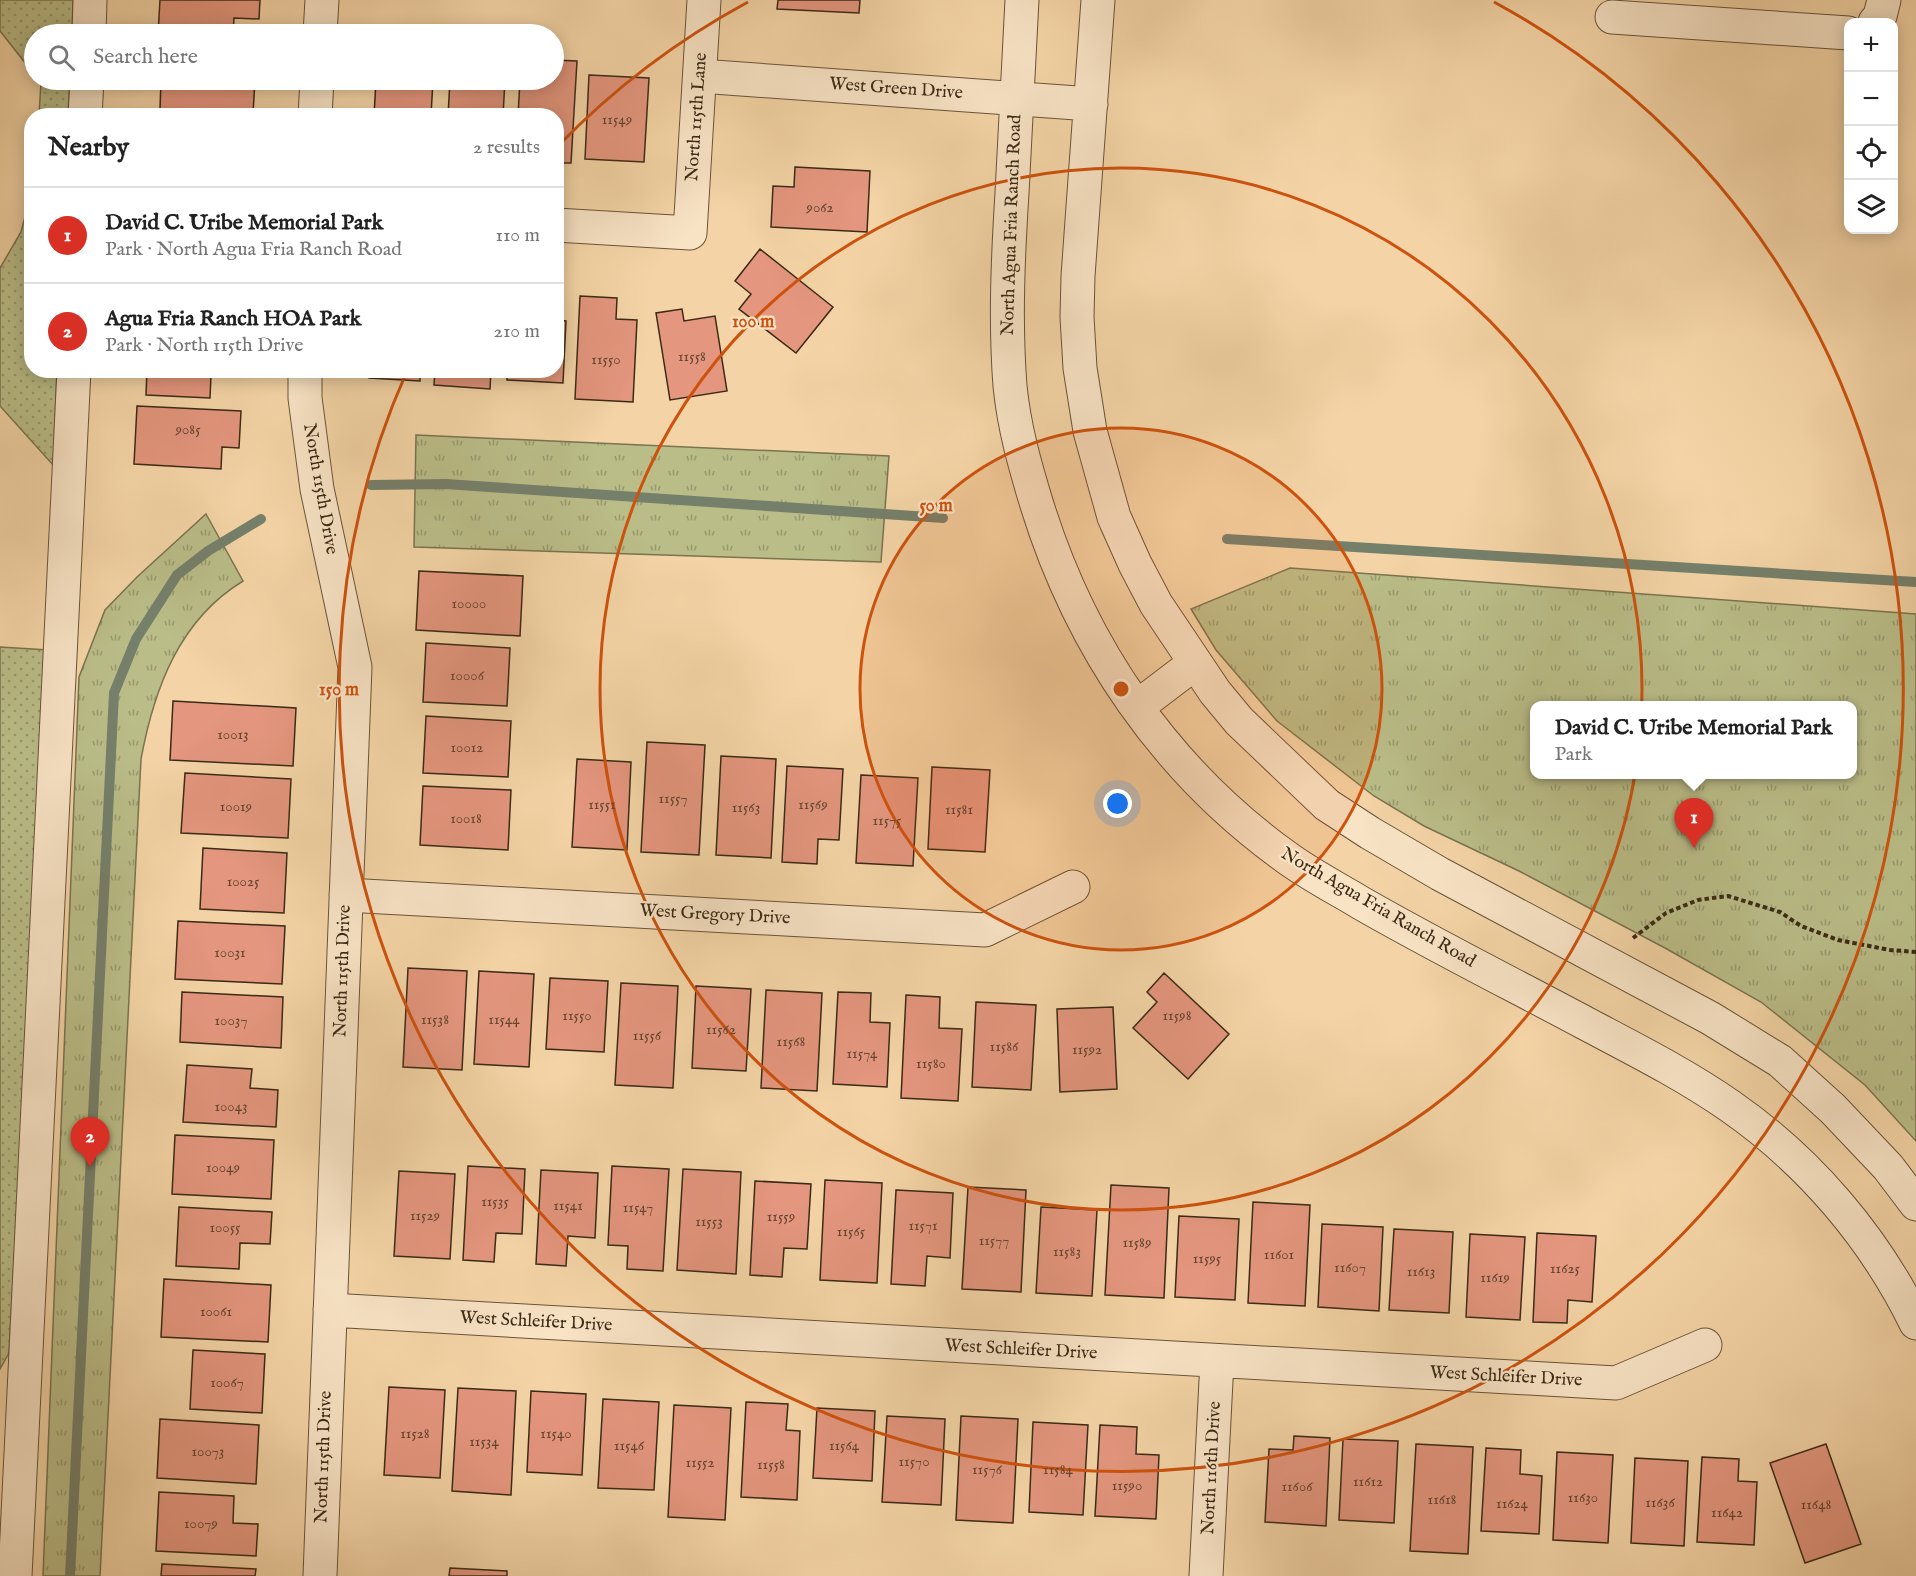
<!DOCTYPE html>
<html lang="en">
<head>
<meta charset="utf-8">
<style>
  :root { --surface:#fff; --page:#f2f2f2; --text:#222; --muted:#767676; --line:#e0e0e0; --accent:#d93025 }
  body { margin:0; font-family:"IM FELL English",serif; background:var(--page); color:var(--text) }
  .controls { position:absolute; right:18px; top:18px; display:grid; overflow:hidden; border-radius:12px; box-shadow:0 3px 15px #0003 }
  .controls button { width:54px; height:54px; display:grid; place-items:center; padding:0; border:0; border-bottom:2px solid var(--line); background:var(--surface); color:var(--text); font:30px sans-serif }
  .you { position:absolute; left:1118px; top:804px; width:21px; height:21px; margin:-15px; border:4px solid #fff; border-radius:50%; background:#1a73e8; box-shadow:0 0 0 9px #1a73e833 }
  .badge { display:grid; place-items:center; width:39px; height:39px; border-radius:50%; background:var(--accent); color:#fff; font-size:20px; font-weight:700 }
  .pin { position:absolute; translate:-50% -50px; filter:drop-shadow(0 2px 3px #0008) }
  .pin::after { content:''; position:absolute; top:32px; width:21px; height:18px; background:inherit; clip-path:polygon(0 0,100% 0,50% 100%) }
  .popup { position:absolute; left:1530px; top:701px; width:327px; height:78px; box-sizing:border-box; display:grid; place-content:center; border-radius:12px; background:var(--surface); filter:drop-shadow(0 2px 4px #0005); font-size:20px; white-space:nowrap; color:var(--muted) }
  .popup b { font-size:22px; color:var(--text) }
  .popup::after { content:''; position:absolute; left:50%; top:100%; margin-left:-12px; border:12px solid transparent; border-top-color:var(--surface) }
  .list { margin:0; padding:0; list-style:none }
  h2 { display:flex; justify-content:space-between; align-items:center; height:78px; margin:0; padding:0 24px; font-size:26px }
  h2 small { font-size:20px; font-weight:400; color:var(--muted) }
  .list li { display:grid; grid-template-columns:39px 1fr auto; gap:18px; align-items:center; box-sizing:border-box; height:96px; padding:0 24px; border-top:2px solid var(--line) }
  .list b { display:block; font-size:22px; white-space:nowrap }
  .list p { margin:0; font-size:20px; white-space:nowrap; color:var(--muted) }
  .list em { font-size:20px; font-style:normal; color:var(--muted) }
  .icon { flex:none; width:33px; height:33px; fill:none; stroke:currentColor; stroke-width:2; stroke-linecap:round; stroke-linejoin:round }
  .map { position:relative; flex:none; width:1916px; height:1576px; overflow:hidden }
  .search { position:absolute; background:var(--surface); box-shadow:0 3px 15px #0003; left:24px; top:24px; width:540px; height:66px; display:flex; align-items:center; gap:15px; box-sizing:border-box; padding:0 21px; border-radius:33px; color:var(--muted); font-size:22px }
  .panel { position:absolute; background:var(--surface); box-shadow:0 3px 15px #0003; left:24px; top:108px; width:540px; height:270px; border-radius:24px }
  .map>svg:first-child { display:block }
</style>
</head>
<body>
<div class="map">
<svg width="1916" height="1576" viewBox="0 0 1916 1576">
  <defs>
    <pattern id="grass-dots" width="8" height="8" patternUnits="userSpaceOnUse" patternTransform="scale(1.5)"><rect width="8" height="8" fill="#babd88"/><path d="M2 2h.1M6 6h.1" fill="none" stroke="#989a6e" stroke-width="1.8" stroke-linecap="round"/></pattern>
    <pattern id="park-tufts" width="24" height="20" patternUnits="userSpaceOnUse" patternTransform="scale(1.5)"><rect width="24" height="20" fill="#babd88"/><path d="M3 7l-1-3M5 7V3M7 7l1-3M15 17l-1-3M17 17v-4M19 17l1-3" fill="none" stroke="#989a6e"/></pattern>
  </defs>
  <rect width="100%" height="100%" fill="#f4d4a6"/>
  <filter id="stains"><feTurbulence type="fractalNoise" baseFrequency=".00333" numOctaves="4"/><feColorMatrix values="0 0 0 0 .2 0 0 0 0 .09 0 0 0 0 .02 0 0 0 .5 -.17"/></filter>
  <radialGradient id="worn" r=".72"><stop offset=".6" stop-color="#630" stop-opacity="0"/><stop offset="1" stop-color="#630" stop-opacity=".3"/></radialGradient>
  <path fill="url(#grass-dots)" stroke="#7a744f" stroke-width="1.5" d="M0,0H73L72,34H34V74L0,31Z
    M39,80H70L68,115H39L41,82Z
    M31,194L32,370L57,371L53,465L0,406V268L21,232Z
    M0,647L48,650L9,1353L0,1369Z"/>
  <path fill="url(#park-tufts)" stroke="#7a744f" stroke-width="1.5" fill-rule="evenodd" d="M416,435L889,456L881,562L414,547Z
    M206,514L243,581C179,620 154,689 141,759L100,1576H43L79,677L105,610L137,577Z
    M1290,568L1916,614V1141L1865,1085L1761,1002L1665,948L1519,871L1424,826L1374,796L1277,721L1216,650L1191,609ZM1535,706H1853V774H1535Z"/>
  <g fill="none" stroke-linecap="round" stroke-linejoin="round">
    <path stroke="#75806b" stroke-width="10" d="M371,485L446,484L943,518
      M1227,539L1916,582
      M70,1576L114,693L136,639L177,575L208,551L261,519"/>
  </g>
  <path fill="#e4967e" stroke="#3a2a16" stroke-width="1.5" d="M160,0H260L259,19L234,18L233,34H158Z
    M778,0H860L859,13L777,9Z
    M554,60L577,61L571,163H556V116H518L520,80H554Z
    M589,75L649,78L644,162L585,159Z
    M161,80H255L253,114L160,109Z
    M376,80H433L431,116H374Z
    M450,80H505L503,116H448Z
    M795,167L870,171L867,232L771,227L773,186L794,187Z
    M760,249L833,307L796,353L739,309L751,294L735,281Z
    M580,296L617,298L616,319L637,320L633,402L575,399Z
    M682,309L684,321L715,316L727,391L670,400L656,313Z
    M556,320L566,321L563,383L507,380V370H556Z
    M147,370H243V377L211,375L210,398L146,395Z
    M370,370H420V381L369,378Z
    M435,370H491L490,389L434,385Z
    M137,406L241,411L239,448L222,447L221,469L134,464Z
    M419,571L523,576L520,636L416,630Z
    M426,643L510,648L507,706L423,702Z
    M173,701L296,708L293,766L170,760Z
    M426,716L511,721L508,777L423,773Z
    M647,742L705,745L699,855L641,852Z
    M721,756L776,759L771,858L716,855Z
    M577,759L631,762L627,850L572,847Z
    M787,766L843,769L839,840L818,839L817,864L782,862Z
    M932,767L990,770L985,852L928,849Z
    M185,773L291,779L288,838L181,833Z
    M861,775L918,778L913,866L856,863Z
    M423,786L511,790L508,850L420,845Z
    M203,848L287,853L284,913L200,909Z
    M178,921L285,926L282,984L175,979Z
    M408,968L467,971L462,1070L403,1067Z
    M479,971L534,974L529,1067L474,1064Z
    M1164,973L1229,1034L1188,1079L1133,1028L1157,1002L1147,992Z
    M550,978L608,981L604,1052L546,1049Z
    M621,983L678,986L673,1088L615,1085Z
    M696,986L751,989L746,1071L692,1068Z
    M766,990L822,993L817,1091L761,1088Z
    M182,992L283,997L281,1048L180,1042Z
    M838,992L871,993L870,1022L890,1023L887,1087L833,1084Z
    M906,995L940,997L939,1028L962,1029L958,1101L901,1098Z
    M976,1002L1036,1005L1031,1090L972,1087Z
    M1113,1007L1117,1089L1060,1092L1057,1009Z
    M187,1065L252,1069L250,1088L278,1090L276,1127L183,1122Z
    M175,1135L274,1140L271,1199L172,1194Z
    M468,1166L525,1169L522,1234L496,1233L494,1262L463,1260Z
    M612,1166L669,1169L663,1271L627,1269L628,1246L608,1245Z
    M683,1169L741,1172L736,1274L677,1270Z
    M541,1170L598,1173L595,1238L568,1236L566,1266L536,1264Z
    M399,1171L455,1174L450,1259L394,1256Z
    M825,1180L882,1183L877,1283L820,1280Z
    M755,1181L811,1184L807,1249L784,1248L782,1277L750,1275Z
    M1111,1185L1169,1188L1164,1298L1105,1295Z
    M968,1187L1026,1190L1021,1292L962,1289Z
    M896,1190L953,1193L950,1258L927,1256L925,1286L891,1284Z
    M1253,1202L1310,1205L1305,1306L1248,1303Z
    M179,1207L272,1212L270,1244L240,1243L239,1269L176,1266Z
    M1041,1207L1097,1210L1092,1296L1036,1293Z
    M1179,1216L1239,1219L1235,1300L1175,1297Z
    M1322,1224L1383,1227L1379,1311L1318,1307Z
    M1394,1229L1453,1232L1449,1313L1389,1310Z
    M1537,1233L1596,1236L1592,1302L1568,1300L1567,1323L1533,1322Z
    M1470,1234L1525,1237L1520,1320L1466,1317Z
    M164,1279L271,1285L268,1342L161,1337Z
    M193,1350L265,1354L262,1413L190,1409Z
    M389,1387L445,1390L440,1478L384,1475Z
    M458,1388L516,1391L511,1495L452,1491Z
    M531,1391L586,1394L582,1475L527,1472Z
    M603,1399L659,1402L654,1490L598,1488Z
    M746,1402L788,1404L786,1430L800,1431L797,1500L741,1497Z
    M674,1405L731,1408L725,1520L668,1517Z
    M817,1408L875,1411L872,1481L813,1478Z
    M887,1416L945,1419L941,1505L882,1502Z
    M961,1416L1018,1419L1013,1523L956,1520Z
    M160,1419L259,1425L256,1484L157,1478Z
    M1033,1422L1088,1425L1083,1515L1029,1512Z
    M1100,1425L1137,1427L1136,1454L1159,1455L1156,1519L1095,1516Z
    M1294,1436L1330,1438L1326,1526L1265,1522L1269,1449L1293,1450Z
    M1343,1439L1398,1441L1394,1523L1339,1520Z
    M1416,1444L1473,1447L1468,1554L1410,1551Z
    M1826,1444L1861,1544L1805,1563L1770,1463Z
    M1486,1448L1521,1450L1520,1474L1542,1476L1539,1534L1481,1531Z
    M1557,1452L1613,1455L1608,1543L1553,1540Z
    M1702,1457L1739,1459L1738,1481L1757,1482L1754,1545L1697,1542Z
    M1635,1458L1688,1461L1684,1546L1631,1543Z
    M159,1492L234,1496L233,1523L258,1524L256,1556L156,1551Z
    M162,1564L256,1569L255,1576H161Z
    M450,1568L507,1571V1576H449Z"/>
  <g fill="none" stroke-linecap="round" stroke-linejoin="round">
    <defs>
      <path id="minor" d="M1022,0C1019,64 1015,128 1012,193C1008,257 1005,321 1010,386C1014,427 1025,466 1037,505C1081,647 1165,770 1286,857C1309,874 1336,888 1361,903C1434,945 1510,983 1585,1023C1634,1049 1684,1074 1730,1106C1809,1161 1874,1237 1916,1323
        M1098,0L1078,276L1077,317L1080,368L1090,431L1114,517L1135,564L1156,604L1215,692L1239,721L1327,805L1370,833L1440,874L1710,1018L1780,1061L1833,1109L1888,1167L1916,1204
        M1612,17L1848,33
        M1875,22L1880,16L1884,0
        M89,34L90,0
        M320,34L322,0
        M700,76L1091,104
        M85,116L87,80
        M315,116L317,80
        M556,225L690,233L704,0
        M305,370V398L317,489L355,667L320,1576
        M1137,707L1195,663
        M346,895L985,930L1073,887
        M330,1310L1616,1383L1705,1345
        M15,1576L74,370
        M1206,1576L1217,1361"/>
    </defs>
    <use href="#minor" stroke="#68543a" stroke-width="35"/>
    <path stroke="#3a2a16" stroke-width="4" stroke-dasharray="4.5 3" stroke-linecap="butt" d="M1633,938L1666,913L1698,900L1728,896L1780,912L1801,926L1838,940L1890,950L1916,952"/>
    <use href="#minor" stroke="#f8e3c5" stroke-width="33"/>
  </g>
  <circle cx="1121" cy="689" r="261" fill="#ce520e" fill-opacity=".12"/>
  <g fill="none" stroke="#ce520e" stroke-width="3">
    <circle cx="1121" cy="689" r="261"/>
    <circle cx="1121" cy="689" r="521"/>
    <path d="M558 146A782 782 0 0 1 748 2M1494 2A782 782 0 1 1 407 371"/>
  </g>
  <g text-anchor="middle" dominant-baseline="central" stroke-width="4.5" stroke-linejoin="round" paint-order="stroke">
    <g font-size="15" fill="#644530">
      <text x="617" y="119">11549</text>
      <text x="820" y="207">9062</text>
      <text x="692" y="356">11558</text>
      <text x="606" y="359">11550</text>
      <text x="188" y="429">9085</text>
      <text x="469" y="603">10000</text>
      <text x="467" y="675">10006</text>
      <text x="233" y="734">10013</text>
      <text x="467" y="747">10012</text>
      <text x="673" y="798">11557</text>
      <text x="602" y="804">11551</text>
      <text x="813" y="804">11569</text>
      <text x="236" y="806">10019</text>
      <text x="746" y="807">11563</text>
      <text x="959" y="809">11581</text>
      <text x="466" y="818">10018</text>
      <text x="887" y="820">11575</text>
      <text x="243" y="881">10025</text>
      <text x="230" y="952">10031</text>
      <text x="577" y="1015">11550</text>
      <text x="1177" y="1015">11598</text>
      <text x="435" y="1019">11538</text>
      <text x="504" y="1019">11544</text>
      <text x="231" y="1020">10037</text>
      <text x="721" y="1029">11562</text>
      <text x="647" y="1035">11556</text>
      <text x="791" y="1041">11568</text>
      <text x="1004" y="1046">11586</text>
      <text x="1087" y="1049">11592</text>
      <text x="862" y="1053">11574</text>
      <text x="931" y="1063">11580</text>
      <text x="231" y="1106">10043</text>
      <text x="223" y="1167">10049</text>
      <text x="495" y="1201">11535</text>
      <text x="568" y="1205">11541</text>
      <text x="638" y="1207">11547</text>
      <text x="425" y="1215">11529</text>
      <text x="781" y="1216">11559</text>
      <text x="709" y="1221">11553</text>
      <text x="923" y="1225">11571</text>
      <text x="225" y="1227">10055</text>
      <text x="851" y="1231">11565</text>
      <text x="994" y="1240">11577</text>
      <text x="1137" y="1242">11589</text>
      <text x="1067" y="1251">11583</text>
      <text x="1279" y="1254">11601</text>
      <text x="1207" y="1258">11595</text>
      <text x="1350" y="1267">11607</text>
      <text x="1565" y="1268">11625</text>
      <text x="1421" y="1271">11613</text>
      <text x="1495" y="1277">11619</text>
      <text x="216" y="1311">10061</text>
      <text x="227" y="1382">10067</text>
      <text x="415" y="1433">11528</text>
      <text x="556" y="1433">11540</text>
      <text x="484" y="1441">11534</text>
      <text x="629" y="1445">11546</text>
      <text x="844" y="1445">11564</text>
      <text x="208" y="1451">10073</text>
      <text x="914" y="1461">11570</text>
      <text x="700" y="1462">11552</text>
      <text x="771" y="1464">11558</text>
      <text x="987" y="1469">11576</text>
      <text x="1058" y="1469">11584</text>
      <text x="1368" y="1481">11612</text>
      <text x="1127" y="1485">11590</text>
      <text x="1297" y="1486">11606</text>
      <text x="1583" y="1497">11630</text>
      <text x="1442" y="1499">11618</text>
      <text x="1660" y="1502">11636</text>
      <text x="1512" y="1503">11624</text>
      <text x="1816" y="1504">11648</text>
      <text x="1727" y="1512">11642</text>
      <text x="201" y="1523">10079</text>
    </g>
    <g font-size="18" fill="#3a2a16" stroke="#f8e3c5">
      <text transform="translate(896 89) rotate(4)">West Green Drive</text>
      <text transform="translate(697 117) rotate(-86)">North 115th Lane</text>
      <text transform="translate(1012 225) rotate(-88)">North Agua Fria Ranch Road</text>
      <text transform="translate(320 489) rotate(80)">North 115th Drive</text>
      <text transform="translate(1378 908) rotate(30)">North Agua Fria Ranch Road</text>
      <text transform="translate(715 915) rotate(3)">West Gregory Drive</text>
      <text transform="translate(343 971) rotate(-88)">North 115th Drive</text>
      <text transform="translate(536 1322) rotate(3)">West Schleifer Drive</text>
      <text transform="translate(1021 1350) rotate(3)">West Schleifer Drive</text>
      <text transform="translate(1506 1377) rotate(3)">West Schleifer Drive</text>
      <text transform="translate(324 1457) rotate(-88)">North 115th Drive</text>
      <text transform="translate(1212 1468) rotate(-87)">North 116th Drive</text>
    </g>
  </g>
  <circle cx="1121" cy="689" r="9" fill="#ce520e" stroke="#f8e3c5" stroke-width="3"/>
  <g font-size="18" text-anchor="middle" font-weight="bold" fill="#ce520e" stroke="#f8e3c5" stroke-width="4.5" stroke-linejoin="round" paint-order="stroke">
    <text x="753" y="327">100 m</text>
    <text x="936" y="511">50 m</text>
    <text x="339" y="695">150 m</text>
  </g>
  <rect width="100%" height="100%" filter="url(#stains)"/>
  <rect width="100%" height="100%" fill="url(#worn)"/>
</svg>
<div class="controls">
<button>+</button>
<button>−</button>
<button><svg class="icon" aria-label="locate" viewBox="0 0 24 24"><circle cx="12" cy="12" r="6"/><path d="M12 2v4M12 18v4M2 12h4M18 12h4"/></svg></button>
<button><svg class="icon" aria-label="layers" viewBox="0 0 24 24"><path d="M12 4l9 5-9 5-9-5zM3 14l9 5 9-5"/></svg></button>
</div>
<div class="you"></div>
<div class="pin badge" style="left:1694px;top:848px">1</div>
<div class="popup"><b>David C. Uribe Memorial Park</b>Park</div>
<div class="pin badge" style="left:90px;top:1167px">2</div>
<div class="search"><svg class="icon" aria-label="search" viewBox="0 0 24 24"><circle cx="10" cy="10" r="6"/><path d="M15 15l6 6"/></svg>Search here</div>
<section class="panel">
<h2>Nearby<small>2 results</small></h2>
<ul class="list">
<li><span class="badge">1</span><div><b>David C. Uribe Memorial Park</b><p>Park · North Agua Fria Ranch Road</p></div><em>110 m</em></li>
<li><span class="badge">2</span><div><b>Agua Fria Ranch HOA Park</b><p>Park · North 115th Drive</p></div><em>210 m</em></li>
</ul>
</section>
</div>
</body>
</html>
